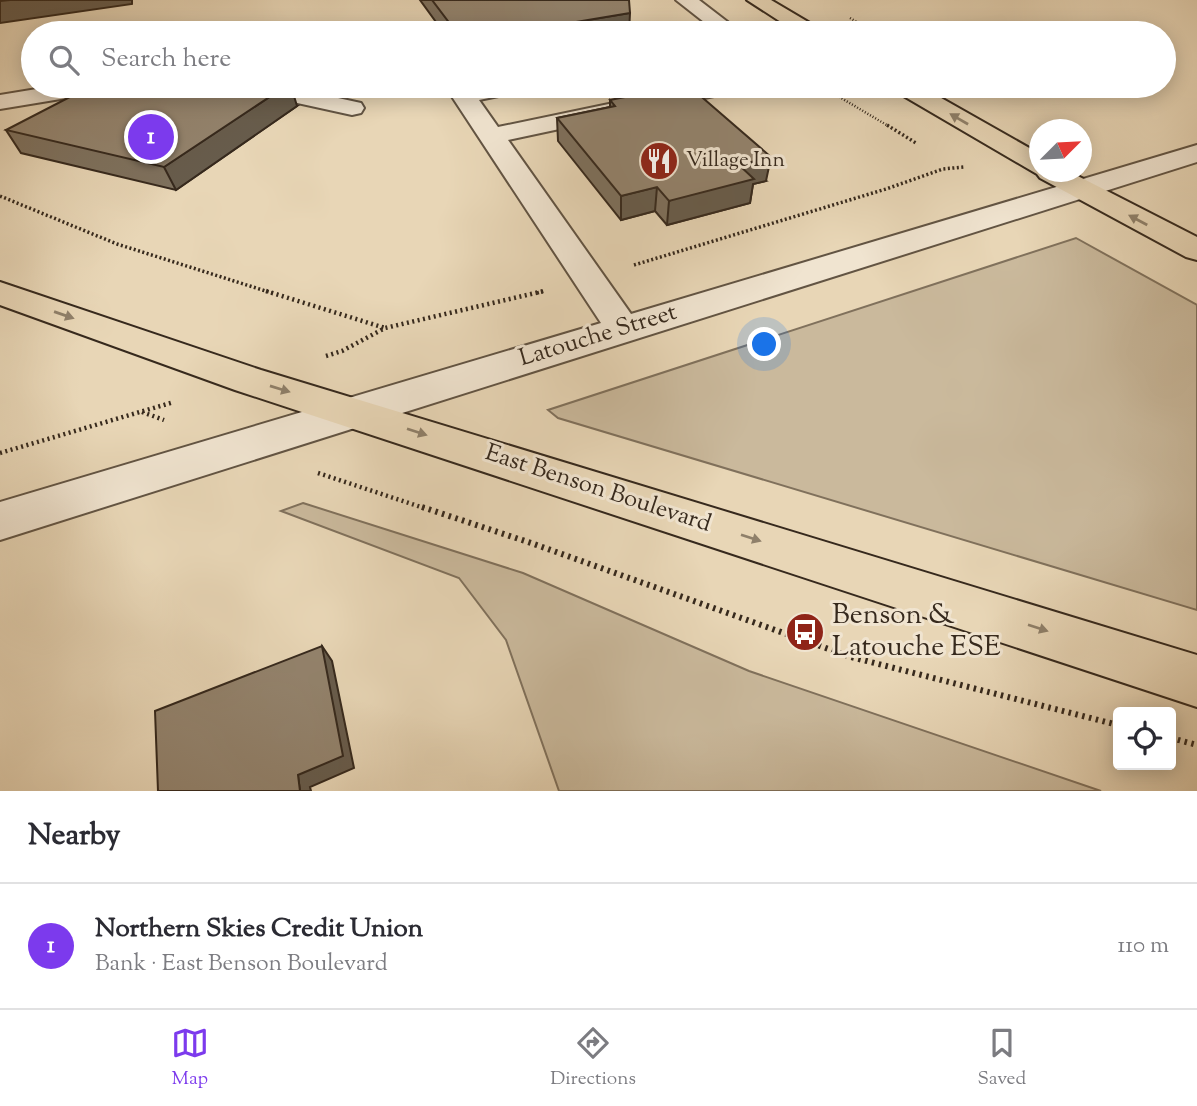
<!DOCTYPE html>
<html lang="en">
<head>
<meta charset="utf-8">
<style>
  :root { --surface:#fff; --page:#f7f7f7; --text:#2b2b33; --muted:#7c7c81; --line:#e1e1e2; --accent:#7c3aed }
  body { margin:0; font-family:"Sorts Mill Goudy",serif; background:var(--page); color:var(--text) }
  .controls { position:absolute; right:21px; bottom:21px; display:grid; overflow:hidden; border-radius:7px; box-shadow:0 4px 18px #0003 }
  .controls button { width:63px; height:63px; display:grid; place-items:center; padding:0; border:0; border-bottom:2px solid var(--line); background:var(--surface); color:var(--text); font:35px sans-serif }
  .compass { position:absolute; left:1029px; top:119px; width:63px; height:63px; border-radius:50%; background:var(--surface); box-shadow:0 4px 18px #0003; rotate:66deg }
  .you { position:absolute; left:765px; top:345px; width:24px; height:24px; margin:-18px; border:5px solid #fff; border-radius:50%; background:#1a73e8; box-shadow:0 0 0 10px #1a73e833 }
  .badge { display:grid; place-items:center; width:46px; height:46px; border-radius:50%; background:var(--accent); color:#fff; font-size:23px; font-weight:700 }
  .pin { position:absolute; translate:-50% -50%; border:4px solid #fff; box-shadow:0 2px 7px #0006 }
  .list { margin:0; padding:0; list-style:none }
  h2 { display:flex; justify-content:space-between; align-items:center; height:91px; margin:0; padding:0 28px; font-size:30px }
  h2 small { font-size:23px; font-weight:400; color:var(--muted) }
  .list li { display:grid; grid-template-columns:46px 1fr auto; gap:21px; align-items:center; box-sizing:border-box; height:126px; padding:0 28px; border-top:2px solid var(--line) }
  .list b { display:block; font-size:26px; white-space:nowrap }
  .list p { margin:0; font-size:23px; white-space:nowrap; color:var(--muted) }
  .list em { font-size:23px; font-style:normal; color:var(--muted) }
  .icon { flex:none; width:38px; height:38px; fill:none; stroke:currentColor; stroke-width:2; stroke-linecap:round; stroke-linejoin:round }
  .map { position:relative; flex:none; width:1197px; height:791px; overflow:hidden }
  .search { position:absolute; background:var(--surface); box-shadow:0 4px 18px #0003; left:21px; right:21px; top:21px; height:77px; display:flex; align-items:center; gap:18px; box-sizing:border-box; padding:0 24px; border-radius:38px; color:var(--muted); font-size:26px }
  .sheet { height:217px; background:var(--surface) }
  nav { display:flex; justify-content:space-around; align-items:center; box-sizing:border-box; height:98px; border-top:2px solid var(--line); background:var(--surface); font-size:19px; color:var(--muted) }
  nav a { display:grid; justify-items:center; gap:4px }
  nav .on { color:var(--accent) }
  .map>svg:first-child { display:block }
</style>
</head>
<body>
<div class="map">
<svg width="1197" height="791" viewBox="0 0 1197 791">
  <rect width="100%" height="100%" fill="#e8d6b6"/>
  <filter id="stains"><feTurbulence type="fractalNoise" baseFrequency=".00286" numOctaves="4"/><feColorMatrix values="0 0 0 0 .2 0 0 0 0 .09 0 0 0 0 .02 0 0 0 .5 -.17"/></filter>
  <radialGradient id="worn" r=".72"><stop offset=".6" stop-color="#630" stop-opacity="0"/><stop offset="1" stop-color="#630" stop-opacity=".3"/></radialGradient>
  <path fill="#cab99c" stroke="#80715c" stroke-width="2" d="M1076,238L1197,305V610L558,418L548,410Z
    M303,503L523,573L749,671L1101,791H559L506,640L459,578L281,511Z"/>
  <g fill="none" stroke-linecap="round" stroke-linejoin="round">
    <defs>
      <path id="minor" d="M676,0H699L742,33H718Z
        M807,23L814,25L817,29L815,33H776L780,29Z
        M409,27L429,29L433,33H398L402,29Z
        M55,86H109L105,91L97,93L0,109V95Z
        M239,86H283L361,103L364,108L361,113L352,115L243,91Z
        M445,86H527L523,91L479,100L498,127L695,86H740L736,91L728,93L508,140L631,314L1197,145V162L0,540V502L601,323Z"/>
      <path id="major" d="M747,0H771L820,29L824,33H798Z
        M891,86H920L1040,154V172H1070L1197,237V260L1186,257L1040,178L1037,174L895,91Z
        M0,282L261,370L1197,655V707L235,390L0,305Z"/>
    </defs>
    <use href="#minor" stroke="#625443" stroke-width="4"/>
    <use href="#major" stroke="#36291d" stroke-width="4"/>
    <path stroke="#36291d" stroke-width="2.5" stroke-dasharray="1 2" stroke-linecap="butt" d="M850,18L876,33
      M821,86L890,127"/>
    <path stroke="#36291d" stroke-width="3.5" stroke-dasharray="2 2.5" stroke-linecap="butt" d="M887,125L916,143
      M0,196L117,244L272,293
      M634,265L886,189L943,169L964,167
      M537,293L544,291"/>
    <path stroke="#36291d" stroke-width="4.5" stroke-dasharray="2 3.5" stroke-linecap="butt" d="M266,291L385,328
      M326,356L342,351L385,328L544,291
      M142,412L164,420
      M0,453L174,402
      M318,473L427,509"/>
    <path stroke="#36291d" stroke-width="6" stroke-dasharray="2.5 4.5" stroke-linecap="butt" d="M422,507L531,543L851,657L1118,725
      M1171,738L1197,745"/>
    <use href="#minor" fill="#f0e4d0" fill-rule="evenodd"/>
    <use href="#major" fill="#e8d6b6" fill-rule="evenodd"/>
  </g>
  <path fill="#7e715e" stroke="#36291d" stroke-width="2" d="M420,0H629V33H444Z
    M610,100L766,181L753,184L750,203L667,225L655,211L621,220L558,141L557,118L610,107Z
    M297,106L176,190L21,153L6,130Z"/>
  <path fill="#675c4c" stroke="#36291d" stroke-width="2" d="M10,0H132V4L0,23V1Z
    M630,13L629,33H510Z
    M286,86H291L297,106L176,190L164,167Z
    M771,157L766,181L753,184L750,203L667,225L669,201L739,165Z
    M657,187L655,211L621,220V196Z
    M322,646L332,661L354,768L310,787L311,791H300L298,775Z"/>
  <path fill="#93836d" stroke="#36291d" stroke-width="2" d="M432,0H629L630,13L510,33H457Z
    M91,86H286L164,167L6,130Z
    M680,86H689L771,157L739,165L754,179L669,201L657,187L621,196L557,118L615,106L610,100Z
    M322,646L343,756L298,775L300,791H158L155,711Z"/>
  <defs><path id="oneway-solid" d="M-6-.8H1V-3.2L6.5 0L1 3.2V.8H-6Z" transform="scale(1.75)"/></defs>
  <g fill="#8f806a">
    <use href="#oneway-solid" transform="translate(959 119) rotate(-150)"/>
    <use href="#oneway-solid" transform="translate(1138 220) rotate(-152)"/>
    <use href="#oneway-solid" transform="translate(64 315) rotate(19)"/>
    <use href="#oneway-solid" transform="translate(280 389) rotate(17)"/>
    <use href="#oneway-solid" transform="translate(417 432) rotate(18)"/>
    <use href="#oneway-solid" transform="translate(751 538) rotate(18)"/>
    <use href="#oneway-solid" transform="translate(1038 628) rotate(18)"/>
  </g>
  <defs>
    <symbol id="restaurant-disc" viewBox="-11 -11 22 22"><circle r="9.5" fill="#8f2418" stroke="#f0e4d0"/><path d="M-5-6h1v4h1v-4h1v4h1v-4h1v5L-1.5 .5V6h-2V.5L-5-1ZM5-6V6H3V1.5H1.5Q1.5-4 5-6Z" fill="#fff"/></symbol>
    <symbol id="bus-disc" viewBox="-11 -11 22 22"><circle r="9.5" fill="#8f2418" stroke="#f0e4d0"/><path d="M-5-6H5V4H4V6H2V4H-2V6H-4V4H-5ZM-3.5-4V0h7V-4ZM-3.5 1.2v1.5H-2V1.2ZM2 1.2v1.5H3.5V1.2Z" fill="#fff"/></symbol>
  </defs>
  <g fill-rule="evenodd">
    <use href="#restaurant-disc" x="637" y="139" width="44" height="44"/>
    <use href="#bus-disc" x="783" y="610" width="44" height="44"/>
  </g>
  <g text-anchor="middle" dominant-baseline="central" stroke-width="6" stroke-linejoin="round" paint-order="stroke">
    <g font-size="21" fill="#36291d" stroke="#f0e4d0" text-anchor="start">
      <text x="686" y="161">Village Inn</text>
    </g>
    <g font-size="24" fill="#36291d" stroke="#f0e4d0">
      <text transform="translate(598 336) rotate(-17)">Latouche Street</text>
      <text transform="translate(598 489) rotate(18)">East Benson Boulevard</text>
    </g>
    <g font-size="28" fill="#36291d" stroke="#f0e4d0" text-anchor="start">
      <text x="832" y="616">Benson &amp;<tspan x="832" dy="32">Latouche ESE</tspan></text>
    </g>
  </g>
  <rect width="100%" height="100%" filter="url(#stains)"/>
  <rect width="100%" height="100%" fill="url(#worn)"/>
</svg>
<div class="controls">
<button><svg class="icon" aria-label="locate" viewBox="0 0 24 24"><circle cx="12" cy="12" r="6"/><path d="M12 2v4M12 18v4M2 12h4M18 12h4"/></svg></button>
</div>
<svg class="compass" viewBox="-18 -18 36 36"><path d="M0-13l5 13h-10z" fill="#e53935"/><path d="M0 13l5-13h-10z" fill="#7c7c81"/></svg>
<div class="you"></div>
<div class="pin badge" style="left:151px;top:137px">1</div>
<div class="search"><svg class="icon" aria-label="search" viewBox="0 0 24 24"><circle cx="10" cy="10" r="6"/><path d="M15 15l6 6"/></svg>Search here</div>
</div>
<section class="sheet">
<h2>Nearby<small></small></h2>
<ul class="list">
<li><span class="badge">1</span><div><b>Northern Skies Credit Union</b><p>Bank · East Benson Boulevard</p></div><em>110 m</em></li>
</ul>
</section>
<nav>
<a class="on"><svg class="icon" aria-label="map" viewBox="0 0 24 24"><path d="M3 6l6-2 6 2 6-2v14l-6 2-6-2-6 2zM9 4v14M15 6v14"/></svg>Map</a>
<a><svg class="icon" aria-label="directions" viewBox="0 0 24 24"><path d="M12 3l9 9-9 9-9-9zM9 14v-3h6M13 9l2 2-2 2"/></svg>Directions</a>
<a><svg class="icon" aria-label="saved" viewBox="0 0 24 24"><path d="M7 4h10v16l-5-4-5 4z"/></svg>Saved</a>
</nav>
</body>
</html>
